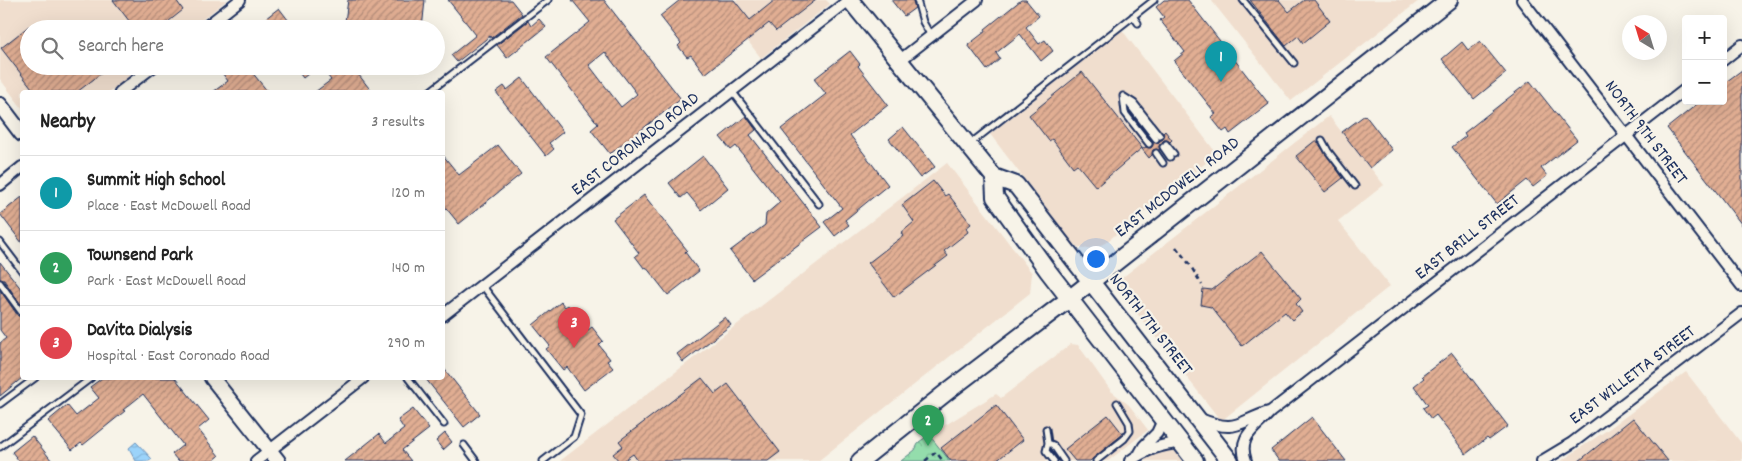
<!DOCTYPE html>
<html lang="en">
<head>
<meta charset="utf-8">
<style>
  :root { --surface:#fff; --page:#f6f6f6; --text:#222; --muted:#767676; --line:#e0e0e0; --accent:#c8321e }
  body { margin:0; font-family:Dekko,sans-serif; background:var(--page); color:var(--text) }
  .controls { position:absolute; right:15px; top:15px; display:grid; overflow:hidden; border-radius:5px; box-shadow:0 5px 20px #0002 }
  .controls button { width:45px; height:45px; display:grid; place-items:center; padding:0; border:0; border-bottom:1px solid var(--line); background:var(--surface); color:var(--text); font:25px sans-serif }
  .compass { position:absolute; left:1622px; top:15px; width:45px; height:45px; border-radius:50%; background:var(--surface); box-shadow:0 5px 20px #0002; rotate:322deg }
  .you { position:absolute; left:1095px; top:258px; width:18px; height:18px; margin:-12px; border:4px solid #fff; border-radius:50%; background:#1a73e8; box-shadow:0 0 0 8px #1a73e833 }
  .badge { display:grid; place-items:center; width:32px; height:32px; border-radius:50%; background:var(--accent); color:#fff; font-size:16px; font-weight:700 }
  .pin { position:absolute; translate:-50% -41px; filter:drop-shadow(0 1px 2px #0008) }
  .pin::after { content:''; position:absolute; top:26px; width:18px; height:15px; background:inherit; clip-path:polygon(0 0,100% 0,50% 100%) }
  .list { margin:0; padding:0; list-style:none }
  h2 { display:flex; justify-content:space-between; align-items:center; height:65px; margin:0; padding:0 20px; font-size:21px }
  h2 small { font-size:16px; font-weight:400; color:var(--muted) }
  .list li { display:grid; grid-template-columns:32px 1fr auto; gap:15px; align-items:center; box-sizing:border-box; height:75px; padding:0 20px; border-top:1px solid var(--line) }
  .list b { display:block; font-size:19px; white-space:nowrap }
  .list p { margin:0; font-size:16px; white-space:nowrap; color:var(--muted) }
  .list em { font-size:16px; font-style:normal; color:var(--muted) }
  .icon { flex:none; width:28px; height:28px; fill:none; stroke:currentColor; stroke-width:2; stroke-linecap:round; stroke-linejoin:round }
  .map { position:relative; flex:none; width:1742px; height:461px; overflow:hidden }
  .search { position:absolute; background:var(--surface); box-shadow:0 5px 20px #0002; left:20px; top:20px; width:425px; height:55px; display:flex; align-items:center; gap:12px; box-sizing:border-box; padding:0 18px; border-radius:28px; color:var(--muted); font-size:19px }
  .panel { position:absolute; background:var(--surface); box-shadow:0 5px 20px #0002; left:20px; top:90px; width:425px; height:290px; border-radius:5px }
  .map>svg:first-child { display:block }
</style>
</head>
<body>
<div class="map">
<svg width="1742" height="461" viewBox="0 0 1742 461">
  <defs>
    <pattern id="park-crowns" width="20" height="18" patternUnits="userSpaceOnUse" patternTransform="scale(1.25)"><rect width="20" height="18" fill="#94ddac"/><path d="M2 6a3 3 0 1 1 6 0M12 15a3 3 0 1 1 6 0" fill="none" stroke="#7fbe96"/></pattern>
    <pattern id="water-waves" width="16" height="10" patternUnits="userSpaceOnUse" patternTransform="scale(1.25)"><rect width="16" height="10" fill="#9bd3fa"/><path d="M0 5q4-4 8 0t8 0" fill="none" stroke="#85b5d9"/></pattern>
    <pattern id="building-hatch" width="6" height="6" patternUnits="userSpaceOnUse" patternTransform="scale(1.25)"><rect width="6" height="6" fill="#e1ae93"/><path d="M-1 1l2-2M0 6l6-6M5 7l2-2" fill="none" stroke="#b68e7b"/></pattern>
  </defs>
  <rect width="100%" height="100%" fill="#f7f3e8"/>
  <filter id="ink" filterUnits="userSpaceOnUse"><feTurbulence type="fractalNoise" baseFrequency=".02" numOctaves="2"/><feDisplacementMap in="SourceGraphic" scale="10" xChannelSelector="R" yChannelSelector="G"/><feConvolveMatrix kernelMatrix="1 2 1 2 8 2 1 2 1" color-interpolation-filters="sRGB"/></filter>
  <g filter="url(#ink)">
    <path fill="#f0dece" d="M0,0H227L190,29H29V66H143L109,92H22V108L0,79Z
      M716,0H826L830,4L761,58Z
      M1211,0H1420L1291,101Z
      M1122,30L1217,154L1105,243L1097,247L1083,249L1078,247L1072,242L990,134Z
      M1329,116L1384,185L1338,221L1390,286L1221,421L1114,284Z
      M947,163L1032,273L1030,293L818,461H560Z
      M1071,344L1078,345L1111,391L1129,405L1148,430L1108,461H950L929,435L996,394L1001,398Z
      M1686,372L1742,444V461H1561L1610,428Z
      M1168,447L1176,452L1183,461H1144L1157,451Z"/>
    <path fill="url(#park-crowns)" stroke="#588685" d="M929,435L950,461H901L915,450L919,442Z"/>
    <path fill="url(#water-waves)" stroke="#6891bc" d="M136,442L152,459L149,461H136L129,448Z"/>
    <path fill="url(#building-hatch)" stroke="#1b2f5e" fill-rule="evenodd" d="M113,0H176L183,10L159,29H144L138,22L133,26Z
      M348,0H425L422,29H344Z
      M448,0H511L522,14L491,38L490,36L457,62L451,55L476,35Z
      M572,0H604L681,99L610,154L591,130L598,124L546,57L590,22ZM605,52L637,94L621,107L589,65Z
      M680,0H734L750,20L775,0H816L776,31L769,23L705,74L691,55L687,57L678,46L681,43L660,16Z
      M891,0H913L915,8L904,16Z
      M1021,0H1026L1039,16L1026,27L1039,44L1045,40L1053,51L1041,61L1020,34L996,53L1000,59L987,70L968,45L986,31L985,29Z
      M1164,0H1188L1269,104L1230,134L1227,129L1223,132L1211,117L1216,114L1174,61L1185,52L1160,20L1164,17L1156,7Z
      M1250,0H1279L1289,12L1304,0H1314L1330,21L1303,43L1298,36L1286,46Z
      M279,8L295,29H266L261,22Z
      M539,19L546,27L507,58L497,45L528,21L531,26Z
      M29,26V66H111L77,92H35L1,48Z
      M1480,41L1506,73L1474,99L1442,59L1462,42L1468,50Z
      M850,51L860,64L858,66L888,105L850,135L888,185L845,220L849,225L835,236L824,222L842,208L781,129L826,94L814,79Z
      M217,66H247L268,92H213L228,81Z
      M294,66H318L303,78Z
      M320,66H352L372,92H315L331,80Z
      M1742,70V225L1667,128L1701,101H1723V84Z
      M1082,72L1142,148L1096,187L1077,164L1073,167L1052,139L1049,141L1029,115Z
      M522,78L563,132L549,143L554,149L546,156L496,92L504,86L507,90Z
      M1530,81L1577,140L1541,168L1547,176L1533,187L1527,180L1497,204L1452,147L1466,136L1464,133Z
      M1365,115L1392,150L1370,168L1342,132Z
      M746,116L756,130L750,135L822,227L752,279L730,251L765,225L766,214L780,202L736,146L731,150L720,137Z
      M903,127L935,167L920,178L889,139Z
      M1165,131L1172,140L1170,142L1167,140H1164L1159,146L1160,150H1153L1152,155L1149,158L1142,149L1146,147L1151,148L1153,145V142L1157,143L1163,139L1164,136L1163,133Z
      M1316,140L1343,178L1325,192L1296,156Z
      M498,145L521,174L459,224L442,203V154L459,175Z
      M703,156L728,188L701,210L687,193L681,198L669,183Z
      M933,181L945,196L948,194L971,224L966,228L968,232L944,251L948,256L894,297L868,263L903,236L901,233L914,222L902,205Z
      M644,195L687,250L685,252L699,271L668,295L646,267L644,268L635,256L639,253L613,219Z
      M22,197V243L0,214Z
      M1262,251L1301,299L1296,304L1302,312L1292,320L1285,312L1242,346L1211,307L1201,305L1203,289L1212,290Z
      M0,262L22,290V306L4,280L0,279Z
      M0,290L18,316L22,317V378L0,396V343L6,338L0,330Z
      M561,302L565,307L568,305L588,330L592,327L603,341L599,345L610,359L607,361L613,368L584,390L567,367L563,370L546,349L550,346L533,325Z
      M725,317L731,325L683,362L677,354Z
      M1452,353L1508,426L1489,440L1487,438L1466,454L1436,415L1431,419L1423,408L1428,405L1414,386L1424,378L1422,376Z
      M442,366L480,414L464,427L425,378H442Z
      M102,378H175L209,420L198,429L219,456L213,461H178L172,454L183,445L143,394L123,410L125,411L83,445L81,443L72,450L48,421L67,405L76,416L99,398L90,387Z
      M702,378L715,394L728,384L780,452L768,461H638L633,454L623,461H619L613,454L623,446L619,441Z
      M996,405L1023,440L996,461H951L941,448Z
      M413,409L429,429L402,450L411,461H345L379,434L386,443L404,429L398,420Z
      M1108,415L1123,434L1090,461H1075L1065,449Z
      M1312,417L1346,461H1279L1271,450Z
      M1633,418L1668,461H1579Z
      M445,433L452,442L443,450L436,441Z
      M32,436L52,461H19L12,452Z"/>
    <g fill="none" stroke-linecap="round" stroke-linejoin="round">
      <defs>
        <path id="lane" d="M917,0L923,22L931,36
          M1243,0L1294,63
          M1133,16L1138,23
          M732,91L819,204
          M429,92L548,0
          M1123,96L1125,113L1149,144
          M1123,96L1134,103L1160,136
          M1125,99L1156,139
          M1322,140L1328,151L1355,186
          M971,143L1154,0
          M1166,144L1174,154
          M1163,147L1170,157
          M1156,153L1163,163
          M0,242L22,271
          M0,283L22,313
          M482,285L581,415L574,437L543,461
          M408,378L444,424
          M0,404L35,378
          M1046,429L1048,443L1046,451L1054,461
          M1048,443L1053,445L1064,461
          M464,445L476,461
          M0,447L91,378
          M1096,461L1124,439L1130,431L1129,423L1117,403"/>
        <path id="street" d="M1522,0L1742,286
          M203,29L240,0
          M1723,60L1742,45
          M899,61L977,0
          M120,92L154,66
          M0,185L22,167
          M442,316L849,0
          M1200,419C1237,434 1237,422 1269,412
          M1140,453L1144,446L1157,433L1163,420
          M256,461L363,378
          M1130,461C1146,449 1162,444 1181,443
          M1246,461C1237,436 1255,429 1270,412L1686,89
          M1542,461L1572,443L1742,313"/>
        <path id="secondary" d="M0,105L22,134
          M212,378L278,461"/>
        <path id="primary" d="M850,0L994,177L1016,185L1230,461
          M994,177L995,197L1048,271L1195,461
          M860,461L948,391L1069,299L1449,0"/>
      </defs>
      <use href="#lane" stroke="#1b2f5e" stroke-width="9"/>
      <use href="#street" stroke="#1b2f5e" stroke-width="14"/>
      <use href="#secondary" stroke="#1b2f5e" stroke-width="18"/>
      <use href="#primary" stroke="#1b2f5e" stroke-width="20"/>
      <path stroke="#1b2f5e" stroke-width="2.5" stroke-dasharray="5 4" stroke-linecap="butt" d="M1176,247L1190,265L1202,285
        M925,461L936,452L943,461"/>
      <use href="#lane" stroke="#f7f3e8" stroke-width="5"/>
      <use href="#street" stroke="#f7f3e8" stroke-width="10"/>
      <use href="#secondary" stroke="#f7f3e8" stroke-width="14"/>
      <use href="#primary" stroke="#f7f3e8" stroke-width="16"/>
    </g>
  </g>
  <g text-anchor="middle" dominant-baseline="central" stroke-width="4.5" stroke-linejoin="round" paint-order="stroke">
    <g font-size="18" fill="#1b2f5e" stroke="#f7f3e8">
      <text transform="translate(1645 133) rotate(53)">NORTH 9TH STREET</text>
      <text transform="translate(636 145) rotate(-38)">EAST CORONADO ROAD</text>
      <text transform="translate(1178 188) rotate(-38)">EAST MCDOWELL ROAD</text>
      <text transform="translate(1468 238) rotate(-38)">EAST BRILL STREET</text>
      <text transform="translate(1150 325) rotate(52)">NORTH 7TH STREET</text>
      <text transform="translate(1633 376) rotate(-37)">EAST WILLETTA STREET</text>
    </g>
  </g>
</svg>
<div class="controls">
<button>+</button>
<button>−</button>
</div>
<svg class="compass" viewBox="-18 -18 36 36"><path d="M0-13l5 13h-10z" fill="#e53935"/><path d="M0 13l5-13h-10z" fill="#767676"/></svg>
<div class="you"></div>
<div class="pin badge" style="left:1221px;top:82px;background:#0f9aa8">1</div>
<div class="pin badge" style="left:928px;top:446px;background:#2e9e5b">2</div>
<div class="pin badge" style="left:574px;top:348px;background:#e0444e">3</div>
<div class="search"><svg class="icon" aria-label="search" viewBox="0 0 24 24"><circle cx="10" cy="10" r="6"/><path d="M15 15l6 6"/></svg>Search here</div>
<section class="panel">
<h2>Nearby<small>3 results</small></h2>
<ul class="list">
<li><span class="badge" style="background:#0f9aa8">1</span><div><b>Summit High School</b><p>Place · East McDowell Road</p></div><em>120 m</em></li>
<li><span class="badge" style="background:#2e9e5b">2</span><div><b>Townsend Park</b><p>Park · East McDowell Road</p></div><em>140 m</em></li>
<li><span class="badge" style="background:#e0444e">3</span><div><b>DaVita Dialysis</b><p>Hospital · East Coronado Road</p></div><em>290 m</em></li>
</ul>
</section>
</div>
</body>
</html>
